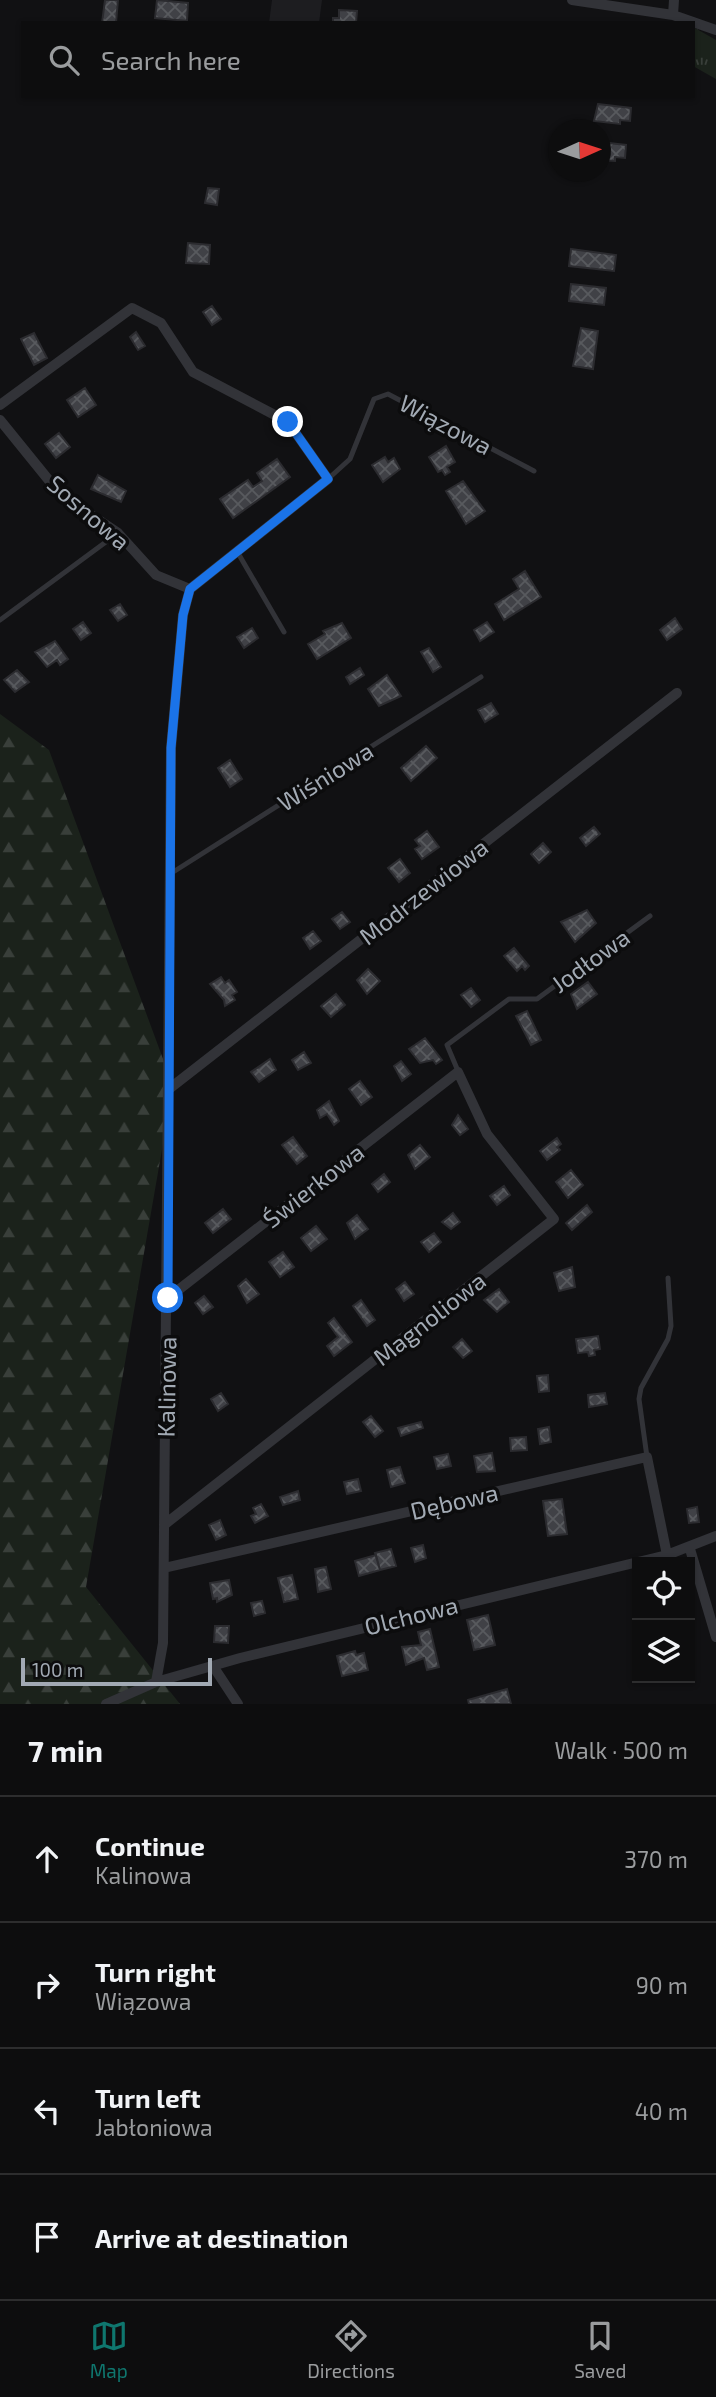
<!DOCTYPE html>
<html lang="en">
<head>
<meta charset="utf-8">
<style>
  :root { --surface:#0d0d0e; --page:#161617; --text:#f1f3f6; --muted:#9a9c9e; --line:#2d2d2e; --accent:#0f766e }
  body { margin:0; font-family:"Exo 2",sans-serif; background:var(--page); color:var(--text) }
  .controls { position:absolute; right:21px; bottom:21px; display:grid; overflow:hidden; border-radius:0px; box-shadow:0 2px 5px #0004 }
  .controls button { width:63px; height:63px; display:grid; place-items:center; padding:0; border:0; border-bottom:2px solid var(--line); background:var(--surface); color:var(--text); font:35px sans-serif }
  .compass { position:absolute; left:548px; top:119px; width:63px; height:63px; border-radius:50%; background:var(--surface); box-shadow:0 2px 5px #0004; rotate:87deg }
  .scale { position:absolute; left:21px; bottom:18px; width:191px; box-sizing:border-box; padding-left:7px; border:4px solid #a2aab4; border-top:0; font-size:19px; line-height:24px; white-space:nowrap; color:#a2aab4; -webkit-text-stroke:5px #0c0c0d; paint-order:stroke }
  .stop { position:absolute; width:21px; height:21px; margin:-16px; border:5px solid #1a73e8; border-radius:50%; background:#fff }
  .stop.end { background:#1a73e8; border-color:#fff; box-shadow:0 2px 7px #0008 }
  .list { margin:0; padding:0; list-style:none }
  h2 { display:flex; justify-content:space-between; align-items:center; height:91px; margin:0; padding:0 28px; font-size:30px }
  h2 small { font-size:23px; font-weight:400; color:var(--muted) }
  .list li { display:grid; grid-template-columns:46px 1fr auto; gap:21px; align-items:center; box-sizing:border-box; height:126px; padding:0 28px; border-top:2px solid var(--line) }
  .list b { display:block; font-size:26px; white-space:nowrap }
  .list p { margin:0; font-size:23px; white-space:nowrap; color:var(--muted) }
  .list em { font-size:23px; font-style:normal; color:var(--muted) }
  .icon { flex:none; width:38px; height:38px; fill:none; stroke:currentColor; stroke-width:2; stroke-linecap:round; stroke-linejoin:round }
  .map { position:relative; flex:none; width:716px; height:1704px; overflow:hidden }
  .search { position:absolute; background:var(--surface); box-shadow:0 2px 5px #0004; left:21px; right:21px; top:21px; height:77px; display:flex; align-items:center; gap:18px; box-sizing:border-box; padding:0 24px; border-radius:0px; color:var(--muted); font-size:26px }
  .sheet { height:595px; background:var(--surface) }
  nav { display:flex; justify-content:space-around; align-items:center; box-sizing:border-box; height:98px; border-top:2px solid var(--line); background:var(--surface); font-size:19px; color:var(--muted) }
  nav a { display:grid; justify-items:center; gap:4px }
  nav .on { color:var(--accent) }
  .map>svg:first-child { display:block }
</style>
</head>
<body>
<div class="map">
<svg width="716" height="1704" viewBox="0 0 716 1704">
  <defs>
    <pattern id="grass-tufts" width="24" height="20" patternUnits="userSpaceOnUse" patternTransform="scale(1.75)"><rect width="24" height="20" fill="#1b221b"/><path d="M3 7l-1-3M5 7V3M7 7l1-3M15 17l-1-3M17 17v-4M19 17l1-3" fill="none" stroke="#393f3a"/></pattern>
    <pattern id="forest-firs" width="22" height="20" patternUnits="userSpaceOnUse" patternTransform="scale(1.75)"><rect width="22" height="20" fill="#1b221b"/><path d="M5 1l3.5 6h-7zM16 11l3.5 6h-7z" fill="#393f3a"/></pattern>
    <pattern id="building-cross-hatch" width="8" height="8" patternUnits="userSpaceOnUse" patternTransform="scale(1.75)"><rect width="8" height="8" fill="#404146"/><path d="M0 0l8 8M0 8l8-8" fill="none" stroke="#585a5e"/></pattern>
  </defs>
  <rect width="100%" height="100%" fill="#111113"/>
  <path fill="#1d1d20" d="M272,0H322L319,23H269Z"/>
  <path fill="url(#grass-tufts)" d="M693,27L716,40V79L693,66Z"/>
  <path fill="url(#forest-firs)" d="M0,714L49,750L173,1086L86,1587L180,1704H0Z"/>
  <path fill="url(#building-cross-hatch)" stroke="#2b2b2f" stroke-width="2" d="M105,0H118L116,23H102Z
    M157,0L188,3L187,21L155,18Z
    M339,10L357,11L356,23H333V18H339Z
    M598,104L631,108L630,121L620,120V124L594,121Z
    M600,142L626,145L625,158L615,157V161L600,160Z
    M208,188L219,189L217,205L205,203Z
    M188,243L210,245L209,264L186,263Z
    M571,249L616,255L614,271L569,266Z
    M571,284L606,288L604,305L569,301Z
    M212,306L221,319L212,325L203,312Z
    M581,328L598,331L593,369L573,366Z
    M136,332L145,346L138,350L130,337Z
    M34,333L47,358L34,365L21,339Z
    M85,388L96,405L78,417L67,400Z
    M59,433L70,447L56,458L45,444Z
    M446,446L455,462L447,467L450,472L445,475L442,470L438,472L429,457Z
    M385,457L388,462L394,458L400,469L383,482L372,465Z
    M277,459L290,477L233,518L220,499L248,480L253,487L262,481L257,473Z
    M98,475L126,491L121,502L91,489Z
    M463,481L485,511L466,524L446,491Z
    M525,571L541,597L504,620L495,604L519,589L513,579Z
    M120,604L127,615L118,621L110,610Z
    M675,618L682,629L667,640L660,630Z
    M83,622L91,633L81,640L73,629Z
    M487,622L494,632L480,641L474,630Z
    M342,623L351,638L317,659L308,644L325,634L323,631Z
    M252,628L258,638L244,648L237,637Z
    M55,641L68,659L60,665L57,660L47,667L35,652Z
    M429,648L441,667L433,672L421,652Z
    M360,668L364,675L350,684L346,677Z
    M17,670L29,682L15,692L4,680Z
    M387,675L401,696L379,706L368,689Z
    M491,703L498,714L485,722L478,710Z
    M426,746L437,758L411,781L401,768Z
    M230,760L242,779L230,787L218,768Z
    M594,827L600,834L586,846L580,838Z
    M427,831L439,847L422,859L415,849L420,846L415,840Z
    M543,843L551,852L539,863L531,854Z
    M400,859L410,873L399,882L388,868Z
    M587,910L596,923L575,942L561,922Z
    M342,912L350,922L340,929L332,919Z
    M313,931L321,941L310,949L303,938Z
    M514,948L529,966L525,970L522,966L517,971L504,956Z
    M368,969L380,981L367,994L357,980Z
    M221,977L225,983L229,980L237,992L232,995L235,1000L225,1006L224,1000L210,984Z
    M588,982L597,994L577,1009L571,994Z
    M471,988L480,1000L471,1007L461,995Z
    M336,994L345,1005L331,1017L321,1006Z
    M527,1011L541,1040L531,1045L516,1016Z
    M425,1038L442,1060L436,1064L433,1060L420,1063L409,1049Z
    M304,1052L311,1063L298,1070L292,1060Z
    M270,1059L276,1070L259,1082L251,1072Z
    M401,1061L411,1074L402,1081L394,1066Z
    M360,1081L372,1097L361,1105L349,1089Z
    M329,1101L339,1121L334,1125L327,1114L320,1118L317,1110Z
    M458,1115L468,1129L460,1135L452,1125Z
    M293,1137L307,1156L297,1164L282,1145Z
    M557,1138L561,1144L557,1147L560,1150L547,1160L540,1151Z
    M420,1145L430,1157L415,1169L408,1155Z
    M571,1170L583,1185L568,1198L556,1182Z
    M384,1174L390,1182L378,1192L372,1184Z
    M504,1186L510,1195L497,1205L490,1196Z
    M587,1205L592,1212L572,1230L566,1223Z
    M223,1209L231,1219L213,1233L205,1223Z
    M453,1213L460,1222L451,1229L442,1222Z
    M357,1215L368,1229L355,1239L347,1223Z
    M316,1226L327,1239L311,1251L301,1238Z
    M434,1233L441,1242L429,1252L421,1242Z
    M283,1252L294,1267L280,1277L269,1262Z
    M572,1267L575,1287L559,1291L554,1273Z
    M246,1279L259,1294L247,1303L238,1286Z
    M405,1282L414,1294L404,1301L396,1289Z
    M499,1289L509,1302L497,1312L484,1300Z
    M204,1296L213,1307L203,1314L195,1303Z
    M361,1300L375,1320L367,1326L353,1306Z
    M334,1318L352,1342L334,1356L327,1346L338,1337L328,1323Z
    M598,1336L600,1349L594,1350L595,1355L589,1356L588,1352L578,1353L576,1339Z
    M462,1339L472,1351L463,1358L453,1347Z
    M548,1375L549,1391L539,1392L537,1376Z
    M221,1393L228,1404L218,1411L211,1399Z
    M605,1393L607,1404L589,1407L588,1395Z
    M371,1416L383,1431L375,1437L363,1422Z
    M421,1422L423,1428L401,1436L398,1428Z
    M549,1427L551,1442L540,1444L538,1429Z
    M526,1437L527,1450L511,1451L510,1438Z
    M492,1453L495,1471L477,1472L474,1456Z
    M448,1454L451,1466L437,1469L434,1457Z
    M400,1467L405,1483L391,1487L387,1470Z
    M358,1479L361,1491L347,1494L344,1482Z
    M298,1491L300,1500L283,1505L280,1497Z
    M562,1499L567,1534L548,1536L543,1501Z
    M261,1504L268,1516L255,1523L251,1516L256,1514L253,1508Z
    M697,1507L699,1522L689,1523L687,1509Z
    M220,1520L226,1535L216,1540L209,1525Z
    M423,1545L426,1558L415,1562L411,1548Z
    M391,1549L396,1566L380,1570L375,1553Z
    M376,1555L380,1570L359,1576L355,1561Z
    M326,1567L331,1589L318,1592L315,1569Z
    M292,1575L298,1599L284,1602L278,1578Z
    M229,1580L232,1595L217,1602V1598L213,1599L210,1583Z
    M262,1601L265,1613L254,1616L251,1603Z
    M488,1615L495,1645L474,1650L467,1620Z
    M215,1626H229L228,1643L214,1642Z
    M430,1629L439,1667L427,1670L424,1658L406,1665L402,1647L421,1645L418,1632Z
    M355,1651L356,1655L364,1653L368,1670L342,1676L337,1656Z
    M507,1689L511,1704H469L468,1700Z"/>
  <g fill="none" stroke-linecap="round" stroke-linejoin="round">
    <path stroke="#323338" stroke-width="5" d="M328,479L350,459L374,399L388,394L534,471
      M238,553L284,632
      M0,620L118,533
      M170,874L481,677
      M458,1071L447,1045L509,999H537L650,916
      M647,1457L639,1399L641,1388L668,1339L671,1326L668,1278"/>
    <path stroke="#323338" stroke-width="10" d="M572,0L673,15L716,30
      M673,15L674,0
      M0,405L132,308L161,323L193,372L288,422L328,479L190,589
      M0,420L60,494L118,533L156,575L190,589
      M169,1089L677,693
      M164,1525L554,1219L487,1134L458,1072L168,1298
      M690,1549L716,1637
      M164,1568L647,1457L667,1555
      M213,1666L238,1704
      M156,1682L163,1643L171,748L183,615L190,589
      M106,1704L156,1682L240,1658L667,1555L716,1536"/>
  </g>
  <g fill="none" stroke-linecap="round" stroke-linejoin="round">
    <path stroke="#1a73e8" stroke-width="9" d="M168,1298L171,748L183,615L190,589L328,479L288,422"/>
  </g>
  <g text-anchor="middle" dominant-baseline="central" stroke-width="7" stroke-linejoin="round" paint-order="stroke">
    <g font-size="24" fill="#a2aab4" stroke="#0c0c0d">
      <text transform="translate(446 424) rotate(28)">Wiązowa</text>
      <text transform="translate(89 512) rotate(41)">Sosnowa</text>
      <text transform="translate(325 776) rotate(-32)">Wiśniowa</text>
      <text transform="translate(423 891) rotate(-38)">Modrzewiowa</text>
      <text transform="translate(590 960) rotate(-36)">Jodłowa</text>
      <text transform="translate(313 1185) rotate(-38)">Świerkowa</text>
      <text transform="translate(429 1318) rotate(-38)">Magnoliowa</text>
      <text transform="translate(166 1387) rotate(-89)">Kalinowa</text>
      <text transform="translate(454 1501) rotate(-13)">Dębowa</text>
      <text transform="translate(411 1615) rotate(-14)">Olchowa</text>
    </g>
  </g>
</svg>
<div class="controls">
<button><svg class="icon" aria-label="locate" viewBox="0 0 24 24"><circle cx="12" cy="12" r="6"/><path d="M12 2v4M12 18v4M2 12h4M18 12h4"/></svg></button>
<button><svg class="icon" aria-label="layers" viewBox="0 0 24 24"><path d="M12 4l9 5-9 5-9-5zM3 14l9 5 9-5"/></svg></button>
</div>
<svg class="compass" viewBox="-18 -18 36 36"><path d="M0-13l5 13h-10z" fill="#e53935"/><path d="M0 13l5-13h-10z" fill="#9a9c9e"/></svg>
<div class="scale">100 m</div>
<div class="stop" style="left:168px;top:1298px"></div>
<div class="stop end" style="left:288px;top:422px"></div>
<div class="search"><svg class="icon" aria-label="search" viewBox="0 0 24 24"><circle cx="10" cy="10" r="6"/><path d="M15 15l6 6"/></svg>Search here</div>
</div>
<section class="sheet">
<h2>7 min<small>Walk · 500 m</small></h2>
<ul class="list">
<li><svg class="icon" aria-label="ahead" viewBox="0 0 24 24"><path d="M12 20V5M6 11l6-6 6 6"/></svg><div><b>Continue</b><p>Kalinowa</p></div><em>370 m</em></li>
<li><svg class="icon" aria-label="right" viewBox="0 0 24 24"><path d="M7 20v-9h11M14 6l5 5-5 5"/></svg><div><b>Turn right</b><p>Wiązowa</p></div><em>90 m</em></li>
<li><svg class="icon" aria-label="left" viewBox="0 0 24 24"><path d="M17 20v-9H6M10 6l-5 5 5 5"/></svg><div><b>Turn left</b><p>Jabłoniowa</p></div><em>40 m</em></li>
<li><svg class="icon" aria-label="arrive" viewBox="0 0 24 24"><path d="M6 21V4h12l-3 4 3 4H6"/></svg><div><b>Arrive at destination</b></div></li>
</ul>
</section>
<nav>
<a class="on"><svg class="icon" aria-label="map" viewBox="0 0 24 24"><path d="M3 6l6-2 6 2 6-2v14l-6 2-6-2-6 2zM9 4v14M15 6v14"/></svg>Map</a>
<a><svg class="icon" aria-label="directions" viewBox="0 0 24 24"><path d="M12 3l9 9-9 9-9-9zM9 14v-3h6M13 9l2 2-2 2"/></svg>Directions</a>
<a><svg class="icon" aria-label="saved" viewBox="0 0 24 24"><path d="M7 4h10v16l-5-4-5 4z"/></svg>Saved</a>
</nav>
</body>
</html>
